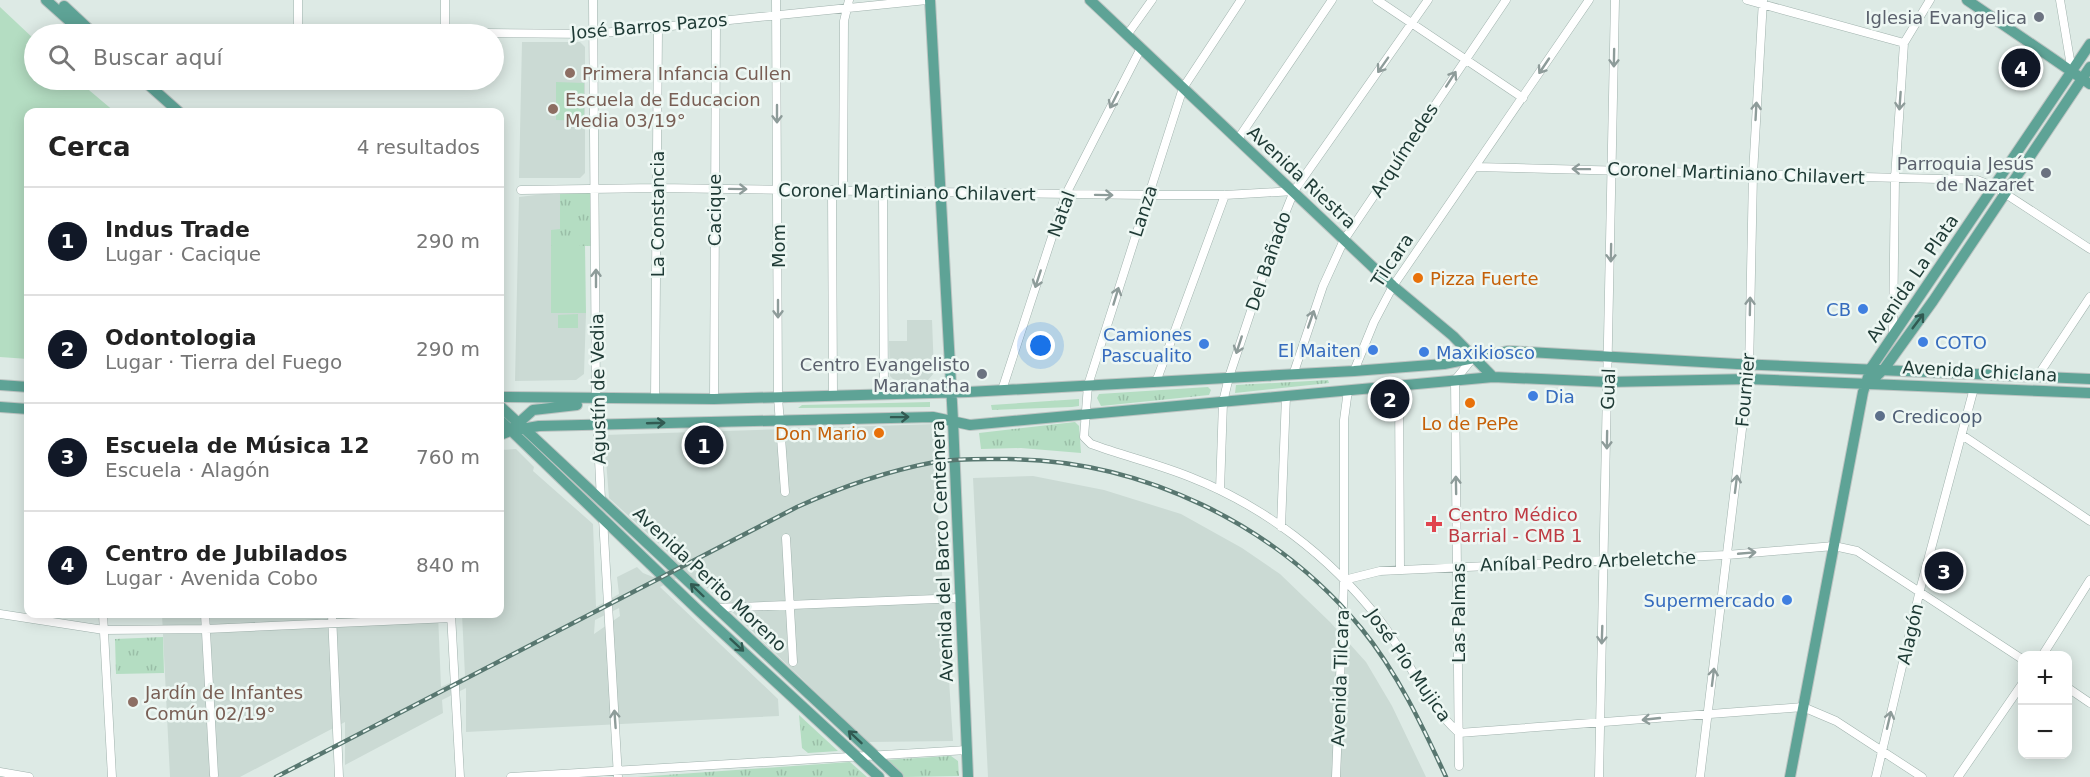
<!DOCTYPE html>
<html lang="es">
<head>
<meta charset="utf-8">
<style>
  :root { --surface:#fff; --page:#f6f6f6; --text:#222; --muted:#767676; --line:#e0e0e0; --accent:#111827 }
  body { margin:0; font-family:"DejaVu Sans",sans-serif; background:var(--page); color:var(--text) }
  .controls { position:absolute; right:18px; bottom:18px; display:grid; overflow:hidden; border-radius:12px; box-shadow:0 3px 15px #0003 }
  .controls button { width:54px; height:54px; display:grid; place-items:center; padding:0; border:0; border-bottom:2px solid var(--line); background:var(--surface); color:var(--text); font:30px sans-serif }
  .you { position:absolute; left:1041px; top:346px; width:21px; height:21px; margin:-15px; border:4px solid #fff; border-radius:50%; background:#1a73e8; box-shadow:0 0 0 9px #1a73e833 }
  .badge { display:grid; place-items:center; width:39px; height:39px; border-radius:50%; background:var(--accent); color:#fff; font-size:20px; font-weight:700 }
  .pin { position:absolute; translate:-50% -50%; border:3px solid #fff; box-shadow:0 2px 6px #0006 }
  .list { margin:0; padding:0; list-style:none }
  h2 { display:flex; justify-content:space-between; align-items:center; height:78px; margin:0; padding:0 24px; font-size:26px }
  h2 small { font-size:20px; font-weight:400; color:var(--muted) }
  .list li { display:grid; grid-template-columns:39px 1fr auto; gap:18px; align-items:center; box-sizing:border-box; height:108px; padding:0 24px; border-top:2px solid var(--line) }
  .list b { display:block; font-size:22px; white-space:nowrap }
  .list p { margin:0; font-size:20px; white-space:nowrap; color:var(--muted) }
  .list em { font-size:20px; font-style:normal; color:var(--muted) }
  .icon { flex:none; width:33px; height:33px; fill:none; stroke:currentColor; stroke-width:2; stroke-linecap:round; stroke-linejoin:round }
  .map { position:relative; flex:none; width:2090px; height:777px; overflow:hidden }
  .search { position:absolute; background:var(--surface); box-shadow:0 3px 15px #0003; left:24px; top:24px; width:480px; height:66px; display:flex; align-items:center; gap:15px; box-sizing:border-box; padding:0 21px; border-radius:33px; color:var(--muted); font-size:22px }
  .panel { position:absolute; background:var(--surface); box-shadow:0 3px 15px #0003; left:24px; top:108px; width:480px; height:510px; border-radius:12px }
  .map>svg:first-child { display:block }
</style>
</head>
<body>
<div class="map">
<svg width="2090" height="777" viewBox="0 0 2090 777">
  <defs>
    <pattern id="park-tufts" width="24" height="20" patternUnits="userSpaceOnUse" patternTransform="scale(1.5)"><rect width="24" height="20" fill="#b4ddc2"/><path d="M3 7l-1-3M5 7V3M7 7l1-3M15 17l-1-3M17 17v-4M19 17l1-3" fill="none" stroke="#9abea7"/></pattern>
  </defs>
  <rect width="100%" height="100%" fill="#ddeae5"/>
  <path fill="#cbdad4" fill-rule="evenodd" d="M522,42H580L585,47V173L580,178H519Z
    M560,192V230H551V313H586L584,374L576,380L515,381L519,197Z
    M907,320H932L934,373L928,380H894L890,376L889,341H907Z
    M936,424V481L953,741L868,742L700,581L684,574L660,587L778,699L779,716L466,732V688L442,700L443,713L345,765V722L240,777H170L162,614H438L441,687L465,676L462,614H500V450L516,449L534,467L533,471L593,524L596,607L619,594L617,577L637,567L643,573L653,577L677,565L668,552L609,498L604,435ZM619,608L620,616L594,634L595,620Z
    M1033,476L1104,490L1181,514L1242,548L1280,574L1330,622L1366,662L1392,706L1426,777H988L973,478Z"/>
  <path fill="url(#park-tufts)" d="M560,192L592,193V246H551V230L560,229Z
    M1328,380L1329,383L1235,393L1236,385Z
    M1208,387L1211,390L1209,395L1101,406L1097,398L1099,394Z
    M1079,399V406L1072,407L992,410L991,405Z
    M930,402V407L798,408L802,405Z
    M1075,422L1079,426L1081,453L1021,448L981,449L979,433Z
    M163,637L164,673L116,674L115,639Z
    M799,715L838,751L808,753L802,748Z
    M951,756L958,761L959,776L904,777L885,760Z
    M850,762L867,777H637Z"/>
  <path fill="#b4ddc2" d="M0,7L34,39V80H77L115,112H28V359L0,357Z
    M556,82L584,83V121L556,120Z
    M551,246H585L586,313H551Z
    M578,314V328H558V315Z"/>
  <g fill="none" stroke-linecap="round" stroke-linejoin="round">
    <defs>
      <path id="minor" d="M298,0V31L593,34L927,0
        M593,0L596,399L601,500
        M776,0L778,397L785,492
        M1241,0L1183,88L1088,385L1084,437L1091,444C1124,456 1158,464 1190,477C1264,506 1329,556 1378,618C1407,654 1423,701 1459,733
        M1377,0L1523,98
        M1747,0L1904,43
        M2060,0L2072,72
        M445,33V0
        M1127,35L1152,0
        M1238,139L1332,0
        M1476,167L1977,180L1995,187L2090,249
        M521,190L657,188L1147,195H1225L1294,191
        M832,190L833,396
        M843,191L844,21L849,0
        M883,191L884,394
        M1893,333L1895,178L1904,43L1930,0
        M1354,371L1374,322L1393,286L1589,0
        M1293,375L1323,286L1344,240L1506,0
        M2037,377L2090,297
        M1156,382L1225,195
        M1399,385L1400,570
        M1002,390L1066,194L1141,48
        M655,399L658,29
        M714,399L716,21
        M1962,435L2090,521
        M1220,490L1223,402L1229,377L1276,236L1294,191L1428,0
        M603,518L618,777
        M1281,527L1286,396
        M786,538L793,662
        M1344,580L1380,571L1727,555L1834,546L1857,551L2022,659
        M716,608L961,598
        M0,614L104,630L206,629L451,618
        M103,614L112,777
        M205,614L214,775
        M332,614L339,777
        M451,614L460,777
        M2042,656L2090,580
        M2068,688L2090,703
        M1459,733L1803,707L1836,721L1922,777
        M1459,766L1455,380L1473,358
        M0,772L29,777
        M511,777L967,750
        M1336,777L1344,580V420L1348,390
        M1599,777L1615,0
        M1700,777L1749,371L1753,174L1763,0
        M1876,777L1920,590L1974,388
        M1958,777L2022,684"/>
      <path id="major" d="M46,0L84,34
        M930,0L953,421L968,777
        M1090,0L1393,286L1453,336L1493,377
        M1967,0L2090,84
        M64,6L94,34
        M143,80L179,112
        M1868,384L1884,369L1933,301L2090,67
        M0,385L28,387
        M500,397L714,399L968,392L1354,371L1444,364L1509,351L1737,364L2090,379
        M500,406L898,777
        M0,407L28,409
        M500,420L700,612L879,777
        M513,428L533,410L577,405
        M500,435L510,431L539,426L933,417L970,425L1493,377L1608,382L1748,379L2090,393
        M1790,777L1863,392L1871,368L2090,44"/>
    </defs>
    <use href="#minor" stroke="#a0b2ad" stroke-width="9"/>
    <use href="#major" stroke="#bcc4c2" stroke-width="12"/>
    <use href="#minor" stroke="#fff" stroke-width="8"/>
    <use href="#major" stroke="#5ea396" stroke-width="10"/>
    <defs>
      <path id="rail" d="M276,777L797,507C841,487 887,471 935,462C959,458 983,459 1008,459C1142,460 1275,524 1361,628C1397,672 1422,725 1446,777"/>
    </defs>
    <use href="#rail" stroke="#587770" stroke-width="4.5"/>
    <use href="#rail" stroke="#edf7f3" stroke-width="2" stroke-dasharray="7" stroke-linecap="butt"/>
  </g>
  <defs><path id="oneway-shaft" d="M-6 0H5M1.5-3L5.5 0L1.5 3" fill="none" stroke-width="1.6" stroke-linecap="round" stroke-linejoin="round" transform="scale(1.5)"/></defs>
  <g stroke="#8e9c9a">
    <use href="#oneway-shaft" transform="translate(1614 58) rotate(91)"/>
    <use href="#oneway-shaft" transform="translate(1383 65) rotate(125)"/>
    <use href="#oneway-shaft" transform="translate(1544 66) rotate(124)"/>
    <use href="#oneway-shaft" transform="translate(1451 79) rotate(-57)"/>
    <use href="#oneway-shaft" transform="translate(1114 100) rotate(117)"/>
    <use href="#oneway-shaft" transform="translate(1900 101) rotate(94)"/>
    <use href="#oneway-shaft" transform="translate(1756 111) rotate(-87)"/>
    <use href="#oneway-shaft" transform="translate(777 114) rotate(90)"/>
    <use href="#oneway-shaft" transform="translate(1581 169) rotate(-179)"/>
    <use href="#oneway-shaft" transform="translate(738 189) rotate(1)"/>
    <use href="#oneway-shaft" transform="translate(1104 195) rotate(1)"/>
    <use href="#oneway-shaft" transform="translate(1611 253) rotate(91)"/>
    <use href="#oneway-shaft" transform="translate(596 278) rotate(-90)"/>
    <use href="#oneway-shaft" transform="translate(1038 279) rotate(108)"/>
    <use href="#oneway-shaft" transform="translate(1116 296) rotate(-73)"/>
    <use href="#oneway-shaft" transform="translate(1750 306) rotate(-89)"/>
    <use href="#oneway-shaft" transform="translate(778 309) rotate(90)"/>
    <use href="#oneway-shaft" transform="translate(1311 319) rotate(-71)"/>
    <use href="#oneway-shaft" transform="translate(1239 345) rotate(108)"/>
    <use href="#oneway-shaft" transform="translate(1607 440) rotate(91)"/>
    <use href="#oneway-shaft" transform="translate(1736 484) rotate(-83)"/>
    <use href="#oneway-shaft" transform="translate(1456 485) rotate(-91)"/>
    <use href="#oneway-shaft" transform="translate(1747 553) rotate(-5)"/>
    <use href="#oneway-shaft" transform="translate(1602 635) rotate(92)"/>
    <use href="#oneway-shaft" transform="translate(1713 677) rotate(-83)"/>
    <use href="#oneway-shaft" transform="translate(615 719) rotate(-94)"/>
    <use href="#oneway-shaft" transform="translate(1651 719) rotate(174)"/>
    <use href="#oneway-shaft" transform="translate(1889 720) rotate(-77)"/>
  </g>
  <g stroke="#315a52">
    <use href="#oneway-shaft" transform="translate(1918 321) rotate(-53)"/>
    <use href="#oneway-shaft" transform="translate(900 417) rotate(-1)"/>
    <use href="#oneway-shaft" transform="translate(656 423) rotate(-2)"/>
    <use href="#oneway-shaft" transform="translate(697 590) rotate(-136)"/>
    <use href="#oneway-shaft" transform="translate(737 645) rotate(43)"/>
    <use href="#oneway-shaft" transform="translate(855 737) rotate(-137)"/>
  </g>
  <g fill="#6b7280" stroke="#edf7f3" stroke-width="2">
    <circle cx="2039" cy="17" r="6"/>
    <circle cx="2046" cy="173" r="6"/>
    <circle cx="982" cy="374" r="6"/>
  </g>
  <g fill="#8d6e63" stroke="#edf7f3" stroke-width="2">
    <circle cx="570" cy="73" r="6"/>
    <circle cx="553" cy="109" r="6"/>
    <circle cx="133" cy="702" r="6"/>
  </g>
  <g fill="#e8710a" stroke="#edf7f3" stroke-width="2">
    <circle cx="1418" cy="278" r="6"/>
    <circle cx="1470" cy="403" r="6"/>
    <circle cx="879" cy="433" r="6"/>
  </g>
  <g fill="#3f7fe0" stroke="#edf7f3" stroke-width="2">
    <circle cx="1863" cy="309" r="6"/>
    <circle cx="1923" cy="342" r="6"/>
    <circle cx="1204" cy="344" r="6"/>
    <circle cx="1373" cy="350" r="6"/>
    <circle cx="1424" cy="352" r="6"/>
    <circle cx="1533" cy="396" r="6"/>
    <circle cx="1787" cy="600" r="6"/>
  </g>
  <circle fill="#5c6f8a" stroke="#edf7f3" stroke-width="2" cx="1880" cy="416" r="6"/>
  <path fill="#e0444e" stroke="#edf7f3" stroke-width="2" d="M1431 515h6v6h6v6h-6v6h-6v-6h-6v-6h6z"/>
  <g text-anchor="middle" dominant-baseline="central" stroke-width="5" stroke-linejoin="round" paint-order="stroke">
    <g font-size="18" fill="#5b616d" stroke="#edf7f3" text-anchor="end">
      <text x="2027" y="17">Iglesia Evangelica</text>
      <text x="2034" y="163">Parroquia Jesús<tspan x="2034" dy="21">de Nazaret</tspan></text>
      <text x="970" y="364">Centro Evangelisto<tspan x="970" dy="21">Maranatha</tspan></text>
    </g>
    <g font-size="18" fill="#1e3a35" stroke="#edf7f3">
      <text transform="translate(649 26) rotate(-5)">José Barros Pazos</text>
      <text transform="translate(1404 150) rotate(-57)">Arquímedes</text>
      <text transform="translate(1736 173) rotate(2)">Coronel Martiniano Chilavert</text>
      <text transform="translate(1302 177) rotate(43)">Avenida Riestra</text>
      <text transform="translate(907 192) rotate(1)">Coronel Martiniano Chilavert</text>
      <text transform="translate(714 210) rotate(-90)">Cacique</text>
      <text transform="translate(1143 211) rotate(-72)">Lanza</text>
      <text transform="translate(657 214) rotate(-90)">La Constancia</text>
      <text transform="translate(1061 214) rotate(-70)">Natal</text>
      <text transform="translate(778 246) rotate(-90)">Mom</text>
      <text transform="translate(1392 260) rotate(-56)">Tilcara</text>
      <text transform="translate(1268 261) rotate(-71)">Del Bañado</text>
      <text transform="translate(1912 278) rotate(-56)">Avenida La Plata</text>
      <text transform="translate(1980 371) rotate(3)">Avenida Chiclana</text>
      <text transform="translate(598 389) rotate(-91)">Agustín de Vedia</text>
      <text transform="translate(1608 389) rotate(-88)">Gual</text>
      <text transform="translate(1745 390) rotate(-85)">Fournier</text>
      <text transform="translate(942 551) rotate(-92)">Avenida del Barco Centenera</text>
      <text transform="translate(1588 561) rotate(-2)">Aníbal Pedro Arbeletche</text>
      <text transform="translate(710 579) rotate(43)">Avenida Perito Moreno</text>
      <text transform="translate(1458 613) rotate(-90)">Las Palmas</text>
      <text transform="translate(1910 634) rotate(-77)">Alagón</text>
      <text transform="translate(1409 665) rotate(55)">José Pío Mujica</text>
      <text transform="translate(1340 678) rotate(-88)">Avenida Tilcara</text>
    </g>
    <g font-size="18" fill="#785e54" stroke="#edf7f3" text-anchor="start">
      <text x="582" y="73">Primera Infancia Cullen</text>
      <text x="565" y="99">Escuela de Educacion<tspan x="565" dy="21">Media 03/19°</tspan></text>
      <text x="145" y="692">Jardín de Infantes<tspan x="145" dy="21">Común 02/19°</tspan></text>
    </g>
    <g font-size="18" fill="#c56008" stroke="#edf7f3" text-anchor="start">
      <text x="1430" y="278">Pizza Fuerte</text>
      <text x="1470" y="423" text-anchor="middle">Lo de PePe</text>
      <text x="867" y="433" text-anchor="end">Don Mario</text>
    </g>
    <g font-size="18" fill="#366cbe" stroke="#edf7f3" text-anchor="end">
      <text x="1851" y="309">CB</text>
      <text x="1192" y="334">Camiones<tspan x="1192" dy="21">Pascualito</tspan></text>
      <text x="1935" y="342" text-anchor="start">COTO</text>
      <text x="1361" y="350">El Maiten</text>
      <text x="1436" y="352" text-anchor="start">Maxikiosco</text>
      <text x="1545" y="396" text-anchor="start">Dia</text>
      <text x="1775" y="600">Supermercado</text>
    </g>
    <g font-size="18" fill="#4e5e75" stroke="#edf7f3" text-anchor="start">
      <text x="1892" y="416">Credicoop</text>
    </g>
    <g font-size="18" fill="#be3a42" stroke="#edf7f3" text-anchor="start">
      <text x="1448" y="514">Centro Médico<tspan x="1448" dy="21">Barrial - CMB 1</tspan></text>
    </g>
  </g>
</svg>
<div class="controls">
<button>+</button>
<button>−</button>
</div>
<div class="you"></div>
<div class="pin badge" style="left:704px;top:445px">1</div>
<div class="pin badge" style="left:1390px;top:399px">2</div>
<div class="pin badge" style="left:1944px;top:571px">3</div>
<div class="pin badge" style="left:2021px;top:68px">4</div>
<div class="search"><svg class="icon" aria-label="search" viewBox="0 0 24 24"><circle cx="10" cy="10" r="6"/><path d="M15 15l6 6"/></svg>Buscar aquí</div>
<section class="panel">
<h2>Cerca<small>4 resultados</small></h2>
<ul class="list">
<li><span class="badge">1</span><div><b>Indus Trade</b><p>Lugar · Cacique</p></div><em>290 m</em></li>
<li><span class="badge">2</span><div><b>Odontologia</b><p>Lugar · Tierra del Fuego</p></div><em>290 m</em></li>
<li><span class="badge">3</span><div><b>Escuela de Música 12</b><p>Escuela · Alagón</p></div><em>760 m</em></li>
<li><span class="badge">4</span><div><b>Centro de Jubilados</b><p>Lugar · Avenida Cobo</p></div><em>840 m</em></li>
</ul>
</section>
</div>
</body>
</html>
